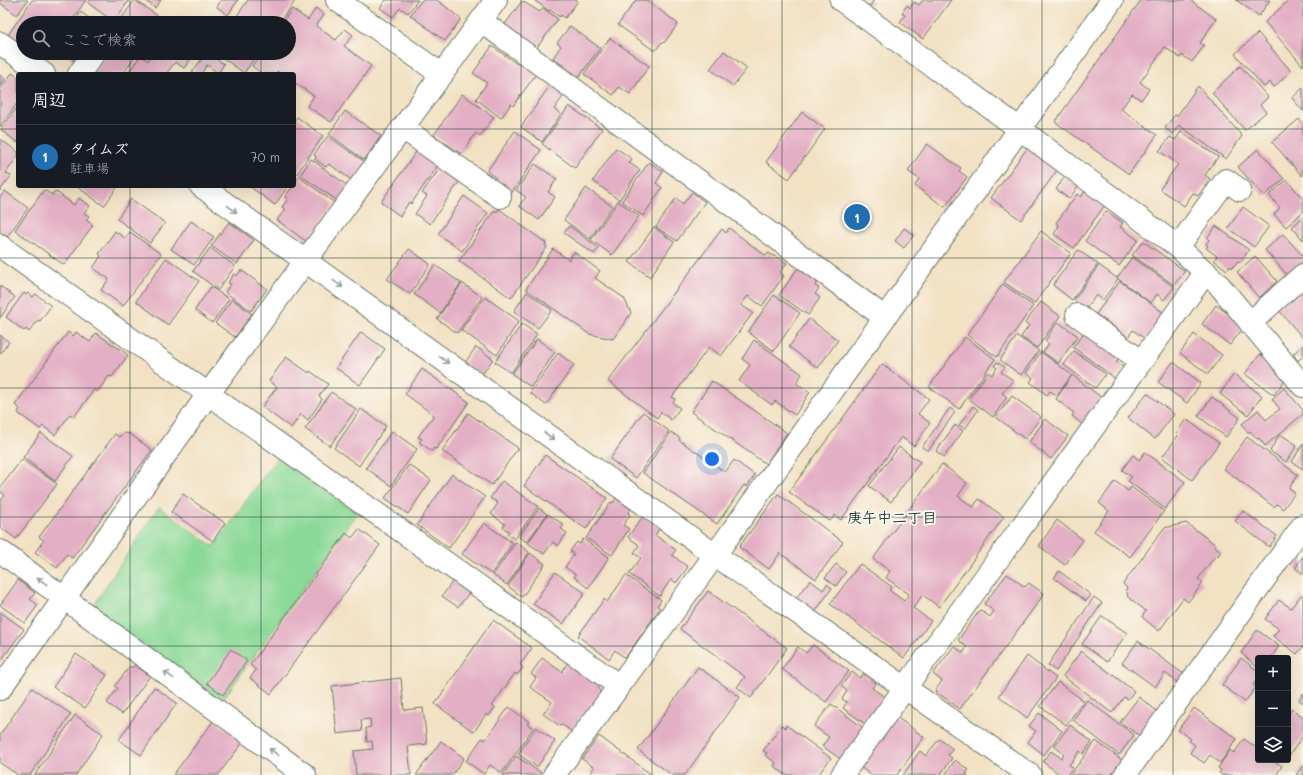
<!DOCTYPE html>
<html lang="ja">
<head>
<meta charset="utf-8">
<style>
  :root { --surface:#171b24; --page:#20242c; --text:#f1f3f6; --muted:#9ea1a6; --line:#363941; --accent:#1f6fb2 }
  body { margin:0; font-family:Mali,"Klee One",sans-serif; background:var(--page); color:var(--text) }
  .controls { position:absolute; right:12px; bottom:12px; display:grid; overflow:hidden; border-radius:4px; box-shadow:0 4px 16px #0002 }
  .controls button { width:36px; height:36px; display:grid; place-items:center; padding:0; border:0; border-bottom:1px solid var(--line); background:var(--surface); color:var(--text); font:20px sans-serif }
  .you { position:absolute; left:712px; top:459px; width:14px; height:14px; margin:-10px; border:3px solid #fff; border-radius:50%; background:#1a73e8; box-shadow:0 0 0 6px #1a73e833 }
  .badge { display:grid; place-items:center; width:26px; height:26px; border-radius:50%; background:var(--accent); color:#fff; font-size:13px; font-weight:700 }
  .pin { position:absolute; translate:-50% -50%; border:2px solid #fff; box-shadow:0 1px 4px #0006 }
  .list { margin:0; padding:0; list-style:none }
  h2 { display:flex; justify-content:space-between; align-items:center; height:52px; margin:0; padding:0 16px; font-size:17px }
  h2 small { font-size:13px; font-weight:400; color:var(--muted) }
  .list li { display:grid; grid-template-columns:26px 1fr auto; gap:12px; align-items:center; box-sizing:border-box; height:64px; padding:0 16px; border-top:1px solid var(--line) }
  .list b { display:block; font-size:15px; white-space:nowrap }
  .list p { margin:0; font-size:13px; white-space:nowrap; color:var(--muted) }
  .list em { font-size:13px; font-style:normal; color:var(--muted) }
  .icon { flex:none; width:22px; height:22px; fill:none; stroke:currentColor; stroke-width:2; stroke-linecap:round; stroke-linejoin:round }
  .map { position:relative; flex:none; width:1303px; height:775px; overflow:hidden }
  .search { position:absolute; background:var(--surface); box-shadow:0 4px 16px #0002; left:16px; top:16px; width:280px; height:44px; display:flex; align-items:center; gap:10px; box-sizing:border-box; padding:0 14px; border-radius:22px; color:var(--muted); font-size:15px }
  .panel { position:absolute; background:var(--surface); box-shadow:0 4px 16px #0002; left:16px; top:72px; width:280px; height:116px; border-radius:4px }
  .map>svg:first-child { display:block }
</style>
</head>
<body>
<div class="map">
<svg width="1303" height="775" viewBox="0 0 1303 775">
  <rect width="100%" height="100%" fill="#fbf7ec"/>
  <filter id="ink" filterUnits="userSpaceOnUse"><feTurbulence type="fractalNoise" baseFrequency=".025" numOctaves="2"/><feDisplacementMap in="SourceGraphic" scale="8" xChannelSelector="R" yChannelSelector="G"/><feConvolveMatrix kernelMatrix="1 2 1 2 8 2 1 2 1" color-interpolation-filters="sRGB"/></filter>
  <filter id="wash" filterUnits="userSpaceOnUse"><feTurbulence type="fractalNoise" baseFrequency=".012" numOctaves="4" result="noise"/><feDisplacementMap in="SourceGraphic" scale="16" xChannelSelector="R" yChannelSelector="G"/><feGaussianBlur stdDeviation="0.9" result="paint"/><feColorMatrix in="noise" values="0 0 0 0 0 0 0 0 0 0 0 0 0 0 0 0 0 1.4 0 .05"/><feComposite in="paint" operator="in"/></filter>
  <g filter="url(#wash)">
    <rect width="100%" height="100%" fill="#f2e1c3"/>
    <path fill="#8bd998" stroke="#558b66" d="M278,456L358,513L220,703L97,612L95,603L159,507L214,547Z"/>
    <g id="blocks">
      <path fill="#e3afc4" d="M0,0H28L17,15L0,3Z
        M32,0H86L70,23H23V46L8,35Z
        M90,0H129L114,22L88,3Z
        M135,0L162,19L159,23H118Z
        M145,0H161L155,8Z
        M221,0H238L228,15L217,7Z
        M248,0H296L279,23H232Z
        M386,0H418L408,13L400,8L393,17L380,8Z
        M422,0H437L461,19L445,41L410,15Z
        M534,0H577L578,1L565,18L561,15L560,17L550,10L549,11Z
        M636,0H647L678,24L664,43L662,42L655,51L618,25Z
        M860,0H874L869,7Z
        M923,0H951L923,39L900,22L905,15L902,13L907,5L910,8L914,2L919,5Z
        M1141,0H1190L1216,19L1200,43L1204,46L1192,62L1182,55L1180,58L1165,47L1140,82L1149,89L1141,100L1132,94L1121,109L1157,135L1129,174L1055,122Z
        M1236,0H1270L1259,16Z
        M1289,0H1299L1303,4V66L1265,22Z
        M522,1L540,12L543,8L558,19L535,50L503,27Z
        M316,8L324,15L316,26L336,40L345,29L353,35L344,46L371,66L331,122L307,106L314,96L294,82V74H282L277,71L275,74H263L252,66L261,53H289V23H282L292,9L308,20Z
        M81,12L95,23H73Z
        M570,26L600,48L579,77L553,58L561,46L557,43Z
        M1258,33L1291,71L1274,87L1270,82L1264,87L1235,54Z
        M610,38L649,66L630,94L619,87L613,95L584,74Z
        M492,46L517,64L518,62L536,74L513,106L511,104L501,118L476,99L487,83L473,73Z
        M724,51L747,68L733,86L710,69Z
        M33,53H48L43,60Z
        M64,53H82L76,62Z
        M107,53H133L136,55L123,74H92Z
        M153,53H195L184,68L175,62L166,74H127L141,55L148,61Z
        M206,53L224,64L218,73L207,65L201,74H191Z
        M216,53H258L244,73Z
        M1240,66L1268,97L1260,105L1266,112L1245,130L1212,93Z
        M12,73L18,77V102L0,127V90Z
        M0,75L5,79L0,86Z
        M551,84L565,94L554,109L561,114L542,142L521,127Z
        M1198,86L1242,136L1226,159L1179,125L1173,134L1165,128L1175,115L1177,116Z
        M1303,88V111L1292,98Z
        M462,94L494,117L480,136L476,133L461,154L434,135Z
        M18,106V143L1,130Z
        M569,106L602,129L575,168L542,144Z
        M345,111L381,136L364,160L329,134Z
        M802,112L825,129L789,179L766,162Z
        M297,117L323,136L294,178V121Z
        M1299,119L1303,124L1302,176L1272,142Z
        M515,131L541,150L510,195L493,183L496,178L487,171Z
        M1181,132L1218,157L1205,175L1210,179L1198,196L1193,193L1184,206L1160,189L1178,164L1159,151L1170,137L1175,140Z
        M328,136L366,163L353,181L329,164L326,167L315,159L316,156L314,155Z
        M0,139L18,152V156L6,173L11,176L0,191Z
        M927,144L961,168L959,171L967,177L945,207L915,186L919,179L908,171Z
        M1028,147L1058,169L1021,220L991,198Z
        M616,148L632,159L629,163L640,170L619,200L593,181Z
        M418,149L439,164L411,204L409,202L400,216L381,202Z
        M1258,149L1284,179L1264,196L1238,167Z
        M311,159L348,186L338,201L300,175Z
        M649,162L663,172L656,183L662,188L643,216L622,201Z
        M535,164L557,179L548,192L555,197L539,220L519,206L526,197L516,190Z
        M440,168L459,182L430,224L415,214L427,196L422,193Z
        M1066,175L1079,185L1069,199L1056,189Z
        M299,177L335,203L307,242L277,220L286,209L282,207L288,199L285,197Z
        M1287,180L1303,199V212L1286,227L1274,214L1280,208L1269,195Z
        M76,186H118L104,206Z
        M249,186H288L275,205Z
        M586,188L612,206L590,239L564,220Z
        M44,190L52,195L55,191L74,205L79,198L90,206L84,213L89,216L86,220L93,225L64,265L15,230Z
        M1086,190L1105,205L1074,248L1054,234L1059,226L1056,223L1077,194L1081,197Z
        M5,191L28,208L7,237L0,232V197Z
        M692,192L705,202L677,241L656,227L676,198L683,204Z
        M464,196L488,213L462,251L438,234Z
        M131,199L165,223L150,243L117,219Z
        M618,201L639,216L612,255L591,240Z
        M1243,207L1269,226L1254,247L1228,228Z
        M499,209L546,243L545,245L547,247L511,298L459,261L495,210L497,212Z
        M1106,211L1123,223L1120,227L1138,240L1119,266L1085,241Z
        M1303,217V240L1292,227Z
        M191,221L214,237L194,265L171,249Z
        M229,222L254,240L237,264L211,246Z
        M569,226L599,248L594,254L564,233Z
        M1216,226L1249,250L1240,262L1238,261L1232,268L1231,266L1227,270L1214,260L1217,256L1206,248L1208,246L1206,244L1209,240L1207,238Z
        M654,227L674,242L650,277L629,262Z
        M729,228L766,256L768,253L787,263L780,272L784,276L762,306L748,296L741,305L753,313L721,356L709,347L672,397L675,399L673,403L680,408L671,420L661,412L657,418L608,381L722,229L726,233Z
        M904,228L914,235L904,248L895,241Z
        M115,231L125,238L130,232L161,254L123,306L101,290L109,279L93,268L101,256L99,254Z
        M1041,231L1071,253L1034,304L1004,282Z
        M1283,234L1303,256V261L1287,275L1265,250Z
        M1143,241L1185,271L1174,285L1132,255Z
        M210,248L235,266L218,290L193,271Z
        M409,249L430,264L410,294L387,279Z
        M553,249L569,260L574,252L600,271L595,278L624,298L631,313L613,339L589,334L526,289Z
        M1078,250L1098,264L1072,300L1053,285Z
        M1255,256L1277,281L1259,298L1237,272Z
        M1132,257L1174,287L1164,300L1157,294L1151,303L1117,278Z
        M166,258L199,281L168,325L136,301Z
        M435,265L461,283L440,313L414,294Z
        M800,265L819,279L815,286L819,288L815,294L820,298L808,315L779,295Z
        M1099,265L1118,279L1103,300L1096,295L1086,309L1074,300Z
        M241,270L267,289L251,311L225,292L231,284L228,283L234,274L237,276Z
        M1120,281L1164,313L1145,339L1133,330L1128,337L1096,314Z
        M462,283L482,297L457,333L437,319Z
        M1003,284L1033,306L997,357L967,335Z
        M0,286L15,297L0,318Z
        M211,287L229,299L212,323L195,310Z
        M1300,288L1303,292V338L1277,308Z
        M527,292L552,310L538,328L514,311Z
        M24,293L26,295L28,293L33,297L36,294L51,306L40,321L38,320L29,332L26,329L24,331L6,317Z
        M774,295L800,313L774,351L748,332Z
        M485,297L519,321L497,355L461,330Z
        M232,299L252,314L235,337L215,323Z
        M1041,302L1060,316L1037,348L1021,337L1029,326L1025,323Z
        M1216,305L1245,326L1230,345L1202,324Z
        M809,319L838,340L818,368L789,347Z
        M1058,322L1078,336L1058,363L1043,352L1049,344L1045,341Z
        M522,324L537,334L511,373L495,362Z
        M1085,331L1120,357L1116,362L1124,368L1116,379L1073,347Z
        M68,332L73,336L76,332L90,342L96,333L128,355L112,377L109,376L97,392L94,390L74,417L70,414L55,435L43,426L40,429L18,413L20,409L15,405Z
        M361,332L385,349L360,385L336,368Z
        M1194,334L1222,355L1208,374L1180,353Z
        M0,335L9,342L0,354Z
        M1017,336L1039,351L1021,375L1000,360Z
        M965,337L995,359L959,409L929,387Z
        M537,339L555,352L531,387L512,374Z
        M754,340L802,374L796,383L810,392L795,415L775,401L772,405L739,381L750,365L742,359Z
        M1303,345V356L1298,361L1293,354Z
        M476,347L493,359L481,376L464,364Z
        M1074,351L1106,374L1095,388L1064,365Z
        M1041,352L1072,375L1057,395L1050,391L1047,395L1030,382L1033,378L1026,373Z
        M558,353L574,365L546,405L530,393Z
        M1260,354L1288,376L1274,395L1245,374Z
        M286,357L309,373L310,371L328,384L319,396L322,399L308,420L301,414L291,428L262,407L277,387L269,381Z
        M997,362L1005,367L1001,372L1013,380L1002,393L1007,397L993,417L969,399L988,372L992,375L997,368L994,366Z
        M1173,362L1201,383L1187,403L1158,382Z
        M882,364L929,399L918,414L930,423L914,446L901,437L841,520L835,515L830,521L789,492Z
        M422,369L469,402L436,449L434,448L432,451L419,442L422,439L418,437L434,415L405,394Z
        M1234,374L1262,396L1248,415L1220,394Z
        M1072,375L1102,398L1083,425L1072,416L1074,413L1056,399Z
        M712,381L787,433L766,464L691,412Z
        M1284,388L1303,410V414L1265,446L1259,438L1257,439L1250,431L1248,433L1242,424L1258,410L1266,420L1280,409L1272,399Z
        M331,392L356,409L330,446L305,429Z
        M1147,393L1174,414L1155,439L1128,418Z
        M1012,396L1041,417L1025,439L996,417Z
        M1212,397L1240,418L1226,437L1198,416Z
        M973,406L978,410L965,429L959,425Z
        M950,408L955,412L928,451L922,447Z
        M361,409L386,426L359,466L334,448Z
        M643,412L669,431L636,478L610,459Z
        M468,413L518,448L492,485L442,451Z
        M1045,419L1068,436L1051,459L1029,442Z
        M1186,419L1219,443L1192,480L1162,457L1178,436L1176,434Z
        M955,425L963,431L944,457L936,451Z
        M392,431L417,449L391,486L366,468Z
        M671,432L680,438L679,440L725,472L734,460L755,475L747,487L744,485L717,524L643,473Z
        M41,433L73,456L55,481L23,457Z
        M124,433L130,434L152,450L72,558L67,554L57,568L35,552L44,540L39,537L115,434L119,437Z
        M1280,434L1297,445L1286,462L1270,451Z
        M1247,437L1298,475L1289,488L1295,493L1283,509L1277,504L1274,507L1224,469Z
        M1303,444V469L1292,462Z
        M899,447L920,462L891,502L869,486Z
        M1145,452L1185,482L1165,509L1128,481L1132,477L1122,470L1133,455L1139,460Z
        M545,455L607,498L586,529L524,486Z
        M22,459L57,484L16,539L0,527V502L5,495L0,491V488Z
        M942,464L967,483L958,496L973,507L979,499L1004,517L939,607L923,595L918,601L913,608L931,621L904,658L830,604L860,564L892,587L889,590L904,601L909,594L886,578L890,571L873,559Z
        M409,465L431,480L408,514L385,498Z
        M452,474L485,497L449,548L417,525Z
        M502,481L538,506L515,539L507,534L509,532L503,527L505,524L491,514L498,503L490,498Z
        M1115,481L1128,491L1131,487L1164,511L1130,557L1094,531L1109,511L1099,503Z
        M183,494L225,523L213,541L171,512Z
        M778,494L843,542L816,579L780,553L769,569L739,547Z
        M616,498L631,509L628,513L630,515L623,525L629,529L612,555L586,538L611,502L613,503Z
        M539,508L547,514L527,542L519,537Z
        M1243,511L1277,536L1269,547L1235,521Z
        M548,514L564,525L561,529L567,533L558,546L553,542L544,554L528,543Z
        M643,516L660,528L655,535L676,550L672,555L688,567L676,583L671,579L660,596L629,574L641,558L634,553L639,545L628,537Z
        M1057,520L1083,540L1065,565L1039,546Z
        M484,523L513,543L491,574L462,554Z
        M1186,523L1216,545L1215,547L1221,551L1218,556L1216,555L1198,579L1203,583L1188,602L1183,598L1159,631L1142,617L1146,611L1127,596L1128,594L1125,591L1127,588L1123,584L1164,528Z
        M359,529L380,545L271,694L250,678L256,670L250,665L346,533L352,538Z
        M583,539L609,557L588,588L574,577L576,575L565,567L574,554L570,551L577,542L580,544Z
        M516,542L529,552L507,585L493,575Z
        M530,553L545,564L522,597L508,586Z
        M1303,556V574L1295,568Z
        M836,564L846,572L836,586L825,578Z
        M1059,571L1091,595L1086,601L1054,578Z
        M555,572L585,593L563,624L533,604Z
        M1007,574L1025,587L1029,583L1044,594L960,709L935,691L942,681L933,674L954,646L963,653L967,647L958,640L980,610L990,617L994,611L984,604Z
        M626,575L661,600L657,606L660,608L625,658L615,650L609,659L578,636L604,599L607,602Z
        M18,580L35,593L30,599L38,605L25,623L0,605Z
        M810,580L823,590L827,584L832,588L815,612L796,598Z
        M453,581L470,592L458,607L442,596Z
        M708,591L787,648L751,698L737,687L745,677L680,629Z
        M1301,595L1303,596V647L1297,654L1273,636L1279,629L1265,619L1279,600L1291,608Z
        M1094,597L1102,603L1056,671L1048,665Z
        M0,612L24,629L0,662Z
        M1102,616L1127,633L1107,662L1082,644Z
        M493,620L532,648L520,665L523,667L517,675L515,673L492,706L495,707L489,716L486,714L474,732L435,704Z
        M1257,630L1279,646L1271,658H1258V668L1241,653Z
        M1138,641L1185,675L1178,683L1165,673L1155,687L1122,663Z
        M813,645L849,671L826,702L782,669L798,647L806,653Z
        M231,649L247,661L223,695L207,683Z
        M1081,651L1134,691L1128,699L1124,697L1112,713L1063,676Z
        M76,654L107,675L85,708L53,687Z
        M1027,656L1056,678L1027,718L999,696Z
        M542,658L562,672L568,662L598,683L600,695L573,732L561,724L560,726L543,714L552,702L530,687L536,678L531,674Z
        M1241,658L1258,671V678L1253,685L1256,687L1245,702L1222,685Z
        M135,665L150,676L122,714L107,703L118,688L115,686L130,666L132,668Z
        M698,667L740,697L685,775H672L638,750Z
        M852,672L860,678L863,674L876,683L872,688L885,697L865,724L843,708L847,702L842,699L847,691L841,686Z
        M401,678L404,710L423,708L427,744L408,746L411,775H356L354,751L373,749L372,741L367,742L366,728L371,727L370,719L361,720L362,731L337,734L332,686Z
        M1058,682L1084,701L1066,725L1040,706Z
        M154,687L177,703L141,755L119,740Z
        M32,688L71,714L30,775H18L0,763V735Z
        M1303,693V703L1299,700Z
        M1139,697L1158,712L1140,736L1120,722Z
        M1087,700L1134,735L1119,755L1073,720Z
        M831,704L865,729L842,760L822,746L829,737L814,726Z
        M509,707L529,722L527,724L533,728L502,773L490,765L484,774L466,761L482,738L485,740Z
        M1194,708L1237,739L1220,763L1210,755L1204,763L1190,753L1195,745L1189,741L1191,739L1178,730Z
        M1292,709L1303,717V736L1288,757V715Z
        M1039,713L1062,731L1044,755L1028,742L1036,731L1029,726Z
        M75,715L103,734L76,775H35Z
        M895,716L924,737L897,775H871L859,766Z
        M214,720L243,742L218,775H173Z
        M782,725L785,728L786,725L831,758L818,775H786L774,766L776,763L765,755L767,753L763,751Z
        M1070,725L1092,742L1083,754L1080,751L1069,765L1073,767L1067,775H1061L1043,762L1051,751L1061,758L1064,754L1054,746Z
        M536,727L555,741L537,767L518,754Z
        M599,736L652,775H589L594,767L582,759Z
        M939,739L953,749L948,755L952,758L940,775H903L920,751L926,756Z
        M1244,739L1258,749V760H1273L1282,766L1276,775H1222L1219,773L1221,770L1218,768L1230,750L1234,753Z
        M441,741L464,758L452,775H416Z
        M1096,741L1122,760L1111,775H1070Z
        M516,756L541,773L539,775H503Z
        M955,760L969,770L966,773L968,775H945Z
        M1303,766V775H1296Z"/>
    </g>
  </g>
  <g filter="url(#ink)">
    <use href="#blocks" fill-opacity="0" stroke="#697666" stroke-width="1"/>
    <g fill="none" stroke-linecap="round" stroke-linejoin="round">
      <defs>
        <path id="minor" d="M337,0L442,75
          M841,0L1020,129L1178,247L1219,285L1303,386
          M481,21L884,317
          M0,43L44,74
          M79,74L94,53
          M403,128L500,197
          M201,186L715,555L1030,775
          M0,246L618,685
          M1178,247L1226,180L1240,190
          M1077,315L1141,361
          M1250,323L1303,275
          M0,551L305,775
          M0,689L209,393L496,0
          M554,775L715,555L1112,0
          M842,775L1206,272
          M1125,775L1303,525"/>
      </defs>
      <use href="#minor" stroke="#697666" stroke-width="24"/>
      <use href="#minor" stroke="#fff" stroke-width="22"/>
    </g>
    <defs><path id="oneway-shaft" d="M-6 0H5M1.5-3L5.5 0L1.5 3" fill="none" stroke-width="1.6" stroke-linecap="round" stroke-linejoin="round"/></defs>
    <g stroke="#8f9e9a">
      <use href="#oneway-shaft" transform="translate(232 209) rotate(36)"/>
      <use href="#oneway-shaft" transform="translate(338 284) rotate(36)"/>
      <use href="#oneway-shaft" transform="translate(444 360) rotate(36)"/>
      <use href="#oneway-shaft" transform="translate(549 436) rotate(36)"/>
      <use href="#oneway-shaft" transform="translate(42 581) rotate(-144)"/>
      <use href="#oneway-shaft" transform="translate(169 675) rotate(-144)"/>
      <use href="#oneway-shaft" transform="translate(274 752) rotate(-144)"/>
    </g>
  </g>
  <path fill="none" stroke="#1f3d34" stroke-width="1" stroke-opacity="0.55" d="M130,0V23M261,0V23M391,0V775M521,0V775M652,0V775M782,0V775M912,0V775M1042,0V775M1173,0V775M130,53V74M261,53V74M0,129H18M294,129H1303M130,186V775M261,186V775M0,258H1303M0,388H1303M0,517H1303M0,646H1303"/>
  <g text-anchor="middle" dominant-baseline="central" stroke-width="4" stroke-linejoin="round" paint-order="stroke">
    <g font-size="15" font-weight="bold" fill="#1f3d34" stroke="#fbf7ec">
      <text x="892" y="517">庚午中二丁目</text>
    </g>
  </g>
</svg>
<div class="controls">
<button>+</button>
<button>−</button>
<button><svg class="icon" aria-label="layers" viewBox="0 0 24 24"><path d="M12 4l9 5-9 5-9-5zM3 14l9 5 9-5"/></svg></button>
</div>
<div class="you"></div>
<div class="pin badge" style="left:857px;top:217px">1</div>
<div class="search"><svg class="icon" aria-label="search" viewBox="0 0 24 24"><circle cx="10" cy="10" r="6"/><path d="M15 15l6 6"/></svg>ここで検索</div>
<section class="panel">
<h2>周辺<small></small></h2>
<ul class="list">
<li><span class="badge">1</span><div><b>タイムズ</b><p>駐車場</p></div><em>70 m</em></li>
</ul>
</section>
</div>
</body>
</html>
